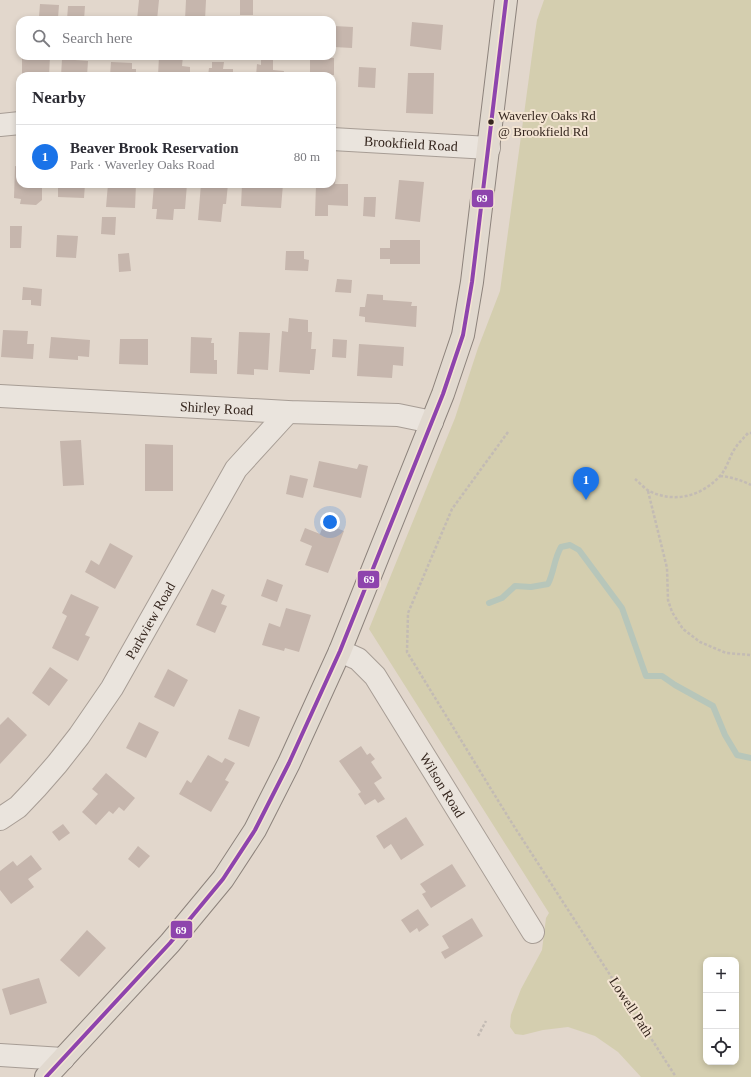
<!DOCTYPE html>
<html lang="en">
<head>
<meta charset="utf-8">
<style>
  :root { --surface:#fff; --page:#f2f2f3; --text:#2b2b33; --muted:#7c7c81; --line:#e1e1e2; --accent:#1a73e8 }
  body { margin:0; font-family:"Times New Roman",serif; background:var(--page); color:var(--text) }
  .controls { position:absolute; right:12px; bottom:12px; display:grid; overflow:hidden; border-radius:8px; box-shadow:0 2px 6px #0003 }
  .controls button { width:36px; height:36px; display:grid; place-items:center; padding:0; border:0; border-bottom:1px solid var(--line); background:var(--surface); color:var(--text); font:20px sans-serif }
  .you { position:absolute; left:330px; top:522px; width:14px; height:14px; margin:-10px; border:3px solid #fff; border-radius:50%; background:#1a73e8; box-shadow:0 0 0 6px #1a73e833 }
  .badge { display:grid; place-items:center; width:26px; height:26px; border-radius:50%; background:var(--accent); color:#fff; font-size:13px; font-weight:700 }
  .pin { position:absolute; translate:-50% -33px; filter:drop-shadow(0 1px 2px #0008) }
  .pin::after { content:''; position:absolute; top:21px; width:14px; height:12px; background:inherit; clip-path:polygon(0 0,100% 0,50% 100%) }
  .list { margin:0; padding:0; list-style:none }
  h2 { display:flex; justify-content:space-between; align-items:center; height:52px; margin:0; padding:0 16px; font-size:17px }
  h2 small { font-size:13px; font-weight:400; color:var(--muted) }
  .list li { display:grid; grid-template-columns:26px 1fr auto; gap:12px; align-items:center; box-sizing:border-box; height:64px; padding:0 16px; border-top:1px solid var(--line) }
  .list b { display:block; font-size:15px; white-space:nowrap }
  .list p { margin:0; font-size:13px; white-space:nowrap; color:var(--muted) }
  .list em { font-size:13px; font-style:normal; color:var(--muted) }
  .icon { flex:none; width:22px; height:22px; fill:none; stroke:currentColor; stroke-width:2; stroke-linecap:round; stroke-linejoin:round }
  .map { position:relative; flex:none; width:751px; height:1077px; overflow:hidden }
  .search { position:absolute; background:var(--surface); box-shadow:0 2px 6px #0003; left:16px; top:16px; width:320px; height:44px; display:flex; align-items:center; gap:10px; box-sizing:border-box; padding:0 14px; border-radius:12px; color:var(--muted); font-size:15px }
  .panel { position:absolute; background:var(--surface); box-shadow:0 2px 6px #0003; left:16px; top:72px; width:320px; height:116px; border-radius:12px }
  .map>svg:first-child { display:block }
</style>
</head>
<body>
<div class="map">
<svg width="751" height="1077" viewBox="0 0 751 1077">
  <rect width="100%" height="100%" fill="#e2d7cc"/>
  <path fill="#d4ceaf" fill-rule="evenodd" d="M544,0H751V1077H641L618,1052L595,1036L568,1027L543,1030L523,1035L515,1034L510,1027L511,1015L521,989L542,950L546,918L549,913L369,629L455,418L478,348L500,291L535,33L537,20ZM706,960H736V1062H706Z"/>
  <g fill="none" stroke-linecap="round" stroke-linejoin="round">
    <path stroke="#b7c6ba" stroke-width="6" d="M489,603L502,598L515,586L531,587L548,584C554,572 554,559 561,547L570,545L579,550L622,608L646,676H662L675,685L713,706L725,735L737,755L751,758"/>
  </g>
  <path fill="#c6b6ad" d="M139,0H159L157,20H137Z
    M186,0H206L205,20H185Z
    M240,0H253V15H240Z
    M40,4L59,5L58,18L39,17Z
    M68,6H85L84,20H67Z
    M412,22L443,25L441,50L410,46Z
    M334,26L353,27L352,48L334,47Z
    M22,56H50L49,76H22Z
    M159,56H183L182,66L190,67V76H158Z
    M261,56H273V70L284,71L283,76H256L257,64L261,65Z
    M310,57L334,58V75L305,76V74H310Z
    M62,59L88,61L87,76H61Z
    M111,62L132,63V69H136V76H110Z
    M212,62H224L223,69H233V76H208L209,68H212Z
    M359,67L376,68L375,88L358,87Z
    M408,73H434L433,114L406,113Z
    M15,166L20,167V184H42V200L36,205L20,204L21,199L14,198Z
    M332,176H336L335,184H348V206L328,205V216H315L316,184H332Z
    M399,180L424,182L420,222L395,219Z
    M58,184H85L84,198L58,197Z
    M108,184H136L135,208L106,207Z
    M154,184H187L185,209H174L173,220L156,219L157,209H152Z
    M201,184H228L226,204H223L221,222L198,220Z
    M242,184H283L281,208L241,206Z
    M364,197H376L375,217L363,216Z
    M102,217H116L115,235L101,234Z
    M10,226H22L21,248H10Z
    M57,235L78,236L76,258L56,257Z
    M390,240H420V264H390V259H380V248H390Z
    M286,251H304V259L309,260L308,271L285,270Z
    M129,253L131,271L119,272L118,254Z
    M337,279L352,280L351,293L335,292Z
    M23,287L42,289L41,306L31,305V300H22Z
    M367,294L383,295V300L412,302L411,306H417L416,327L365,322V317L359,316L360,307H365Z
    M289,318L308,320V332H312L311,349H316L314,370H310V374L279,372L282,331L288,332Z
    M3,330L28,331L27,344H34L33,359L1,357Z
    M239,332L270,333L268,370L254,369V375L237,374Z
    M51,337L90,340L89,357L78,356V360L49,358Z
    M191,337L212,338L211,343H214V360H217V374L190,373Z
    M120,339H148V365L119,364Z
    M333,339L347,340L346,358L332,357Z
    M359,344L404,347L403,366L393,365L392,378L357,376Z
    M81,440L84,485L63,486L60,441Z
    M145,444L173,445V491H145Z
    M319,461L357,469L359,464L368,466L361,498L313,487Z
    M290,475L308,479L303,498L286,494Z
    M324,523L344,531L328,573L305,565L312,546L300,541L305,528L320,534Z
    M110,543L133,556L115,589L85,572L91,560L99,565Z
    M267,579L283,585L277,602L261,596Z
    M212,589L225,595L221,604L227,606L215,633L196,625Z
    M71,594L99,607L85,635L90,637L78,661L52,648L67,616L62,613Z
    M286,608L311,615L299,652L285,648L284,651L262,645L269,623L280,627Z
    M50,667L68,680L49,706L32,693Z
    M168,669L188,680L174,707L154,697Z
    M239,709L260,717L249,747L228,739Z
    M8,717L27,735L0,764V725Z
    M139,722L159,732L146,758L126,748Z
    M361,746L367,755L370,753L375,759L371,762L382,778L374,783L385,799L378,803L375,799L365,805L358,794L361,792L339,761Z
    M208,755L222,763L225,758L235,763L225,780L229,782L211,812L179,794L187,780L191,783Z
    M106,773L135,798L124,811L119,807L113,814L109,811L96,825L82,812L98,794L92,789Z
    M406,817L424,845L401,860L391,844L384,849L376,836Z
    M63,824L70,833L59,841L52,832Z
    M138,846L150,856L139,868L128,859Z
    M31,855L42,869L28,879L34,887L11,904L0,890V871L13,861L17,866Z
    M452,864L466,886L431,908L422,894L426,892L420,884Z
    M418,909L429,925L419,932L417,928L410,933L401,920Z
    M472,918L483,936L445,959L441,952L449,948L442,936Z
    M87,930L106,948L79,977L60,960Z
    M39,978L47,1003L10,1015L2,989Z"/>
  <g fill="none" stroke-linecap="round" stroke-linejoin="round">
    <defs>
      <g id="minor">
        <path d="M0,125L20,123"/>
        <path id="s1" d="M332,139L489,148"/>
        <path id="s2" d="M0,396L288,412L398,415L432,422"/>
        <path id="s3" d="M340,651L358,659L375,676L533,932"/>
        <path id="s4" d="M0,819L18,807L36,788L57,764L79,736L112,688L236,469L288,412"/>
        <path d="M0,1055L63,1059"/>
      </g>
      <path id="major" d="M46,1077L170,943L223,879L255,830L289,763L340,651L443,394L463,335L472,282L506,0"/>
    </defs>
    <use href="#minor" stroke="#a79d95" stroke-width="24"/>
    <use href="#major" stroke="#8d837c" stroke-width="24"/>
    <path stroke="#c3bbb4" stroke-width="2.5" stroke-dasharray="3 2" stroke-linecap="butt" d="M508,432L452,509L408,613L407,652L510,820L676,1077
      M720,476C731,477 741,480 751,485
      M635,479C639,482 644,488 649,491C674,503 700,497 719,477C728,468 729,456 736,447C739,442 744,438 748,433H751
      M648,491L667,568L668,600L672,612L683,629L700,642L726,653L751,655
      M478,1036L486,1021"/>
    <use href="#minor" stroke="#eae4dd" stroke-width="22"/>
    <use href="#major" stroke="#e1d9cf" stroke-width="22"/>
    <defs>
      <path id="bus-1" d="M46,1077L170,943L223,879L255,830L289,763L340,651L443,394L463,335L472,282L506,0"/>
    </defs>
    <use href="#bus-1" stroke="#f3e4d2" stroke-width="7"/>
    <use href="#bus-1" stroke="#8e44ad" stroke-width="4"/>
  </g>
  <circle fill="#35261e" stroke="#f3e4d2" stroke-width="1.5" cx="491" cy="122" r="3.5"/>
  <g text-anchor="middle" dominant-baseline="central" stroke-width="4" stroke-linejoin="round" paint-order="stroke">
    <g font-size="13" fill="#35261e" stroke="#f3e4d2" text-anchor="start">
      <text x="498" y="115">Waverley Oaks Rd<tspan x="498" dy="16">@ Brookfield Rd</tspan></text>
    </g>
    <g font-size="14" fill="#35261e" stroke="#f3e4d2">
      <text stroke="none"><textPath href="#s1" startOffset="79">Brookfield Road</textPath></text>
      <text stroke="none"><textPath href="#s2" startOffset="217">Shirley Road</textPath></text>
      <text stroke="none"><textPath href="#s4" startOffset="251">Parkview Road</textPath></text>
      <text stroke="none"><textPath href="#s3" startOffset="172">Wilson Road</textPath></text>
      <text transform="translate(631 1007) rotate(57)">Lowell Path</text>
    </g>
  </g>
  <g stroke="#f3e4d2" stroke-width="1.5">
    <rect x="471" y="189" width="23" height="19" rx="4" fill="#8e44ad"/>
    <rect x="357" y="570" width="23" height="19" rx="4" fill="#8e44ad"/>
    <rect x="170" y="920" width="23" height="19" rx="4" fill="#8e44ad"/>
  </g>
  <g font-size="11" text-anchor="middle" font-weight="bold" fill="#fff">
    <text x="482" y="202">69</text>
    <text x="369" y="583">69</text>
    <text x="181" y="934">69</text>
  </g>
</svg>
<div class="controls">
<button>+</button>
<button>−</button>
<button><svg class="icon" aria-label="locate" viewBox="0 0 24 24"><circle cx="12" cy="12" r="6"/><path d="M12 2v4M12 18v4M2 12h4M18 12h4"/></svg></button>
</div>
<div class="you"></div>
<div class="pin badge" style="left:586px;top:500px">1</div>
<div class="search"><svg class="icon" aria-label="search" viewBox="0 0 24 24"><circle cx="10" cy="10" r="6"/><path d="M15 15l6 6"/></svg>Search here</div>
<section class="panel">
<h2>Nearby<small></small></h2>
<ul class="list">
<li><span class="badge">1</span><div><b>Beaver Brook Reservation</b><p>Park · Waverley Oaks Road</p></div><em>80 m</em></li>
</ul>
</section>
</div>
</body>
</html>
